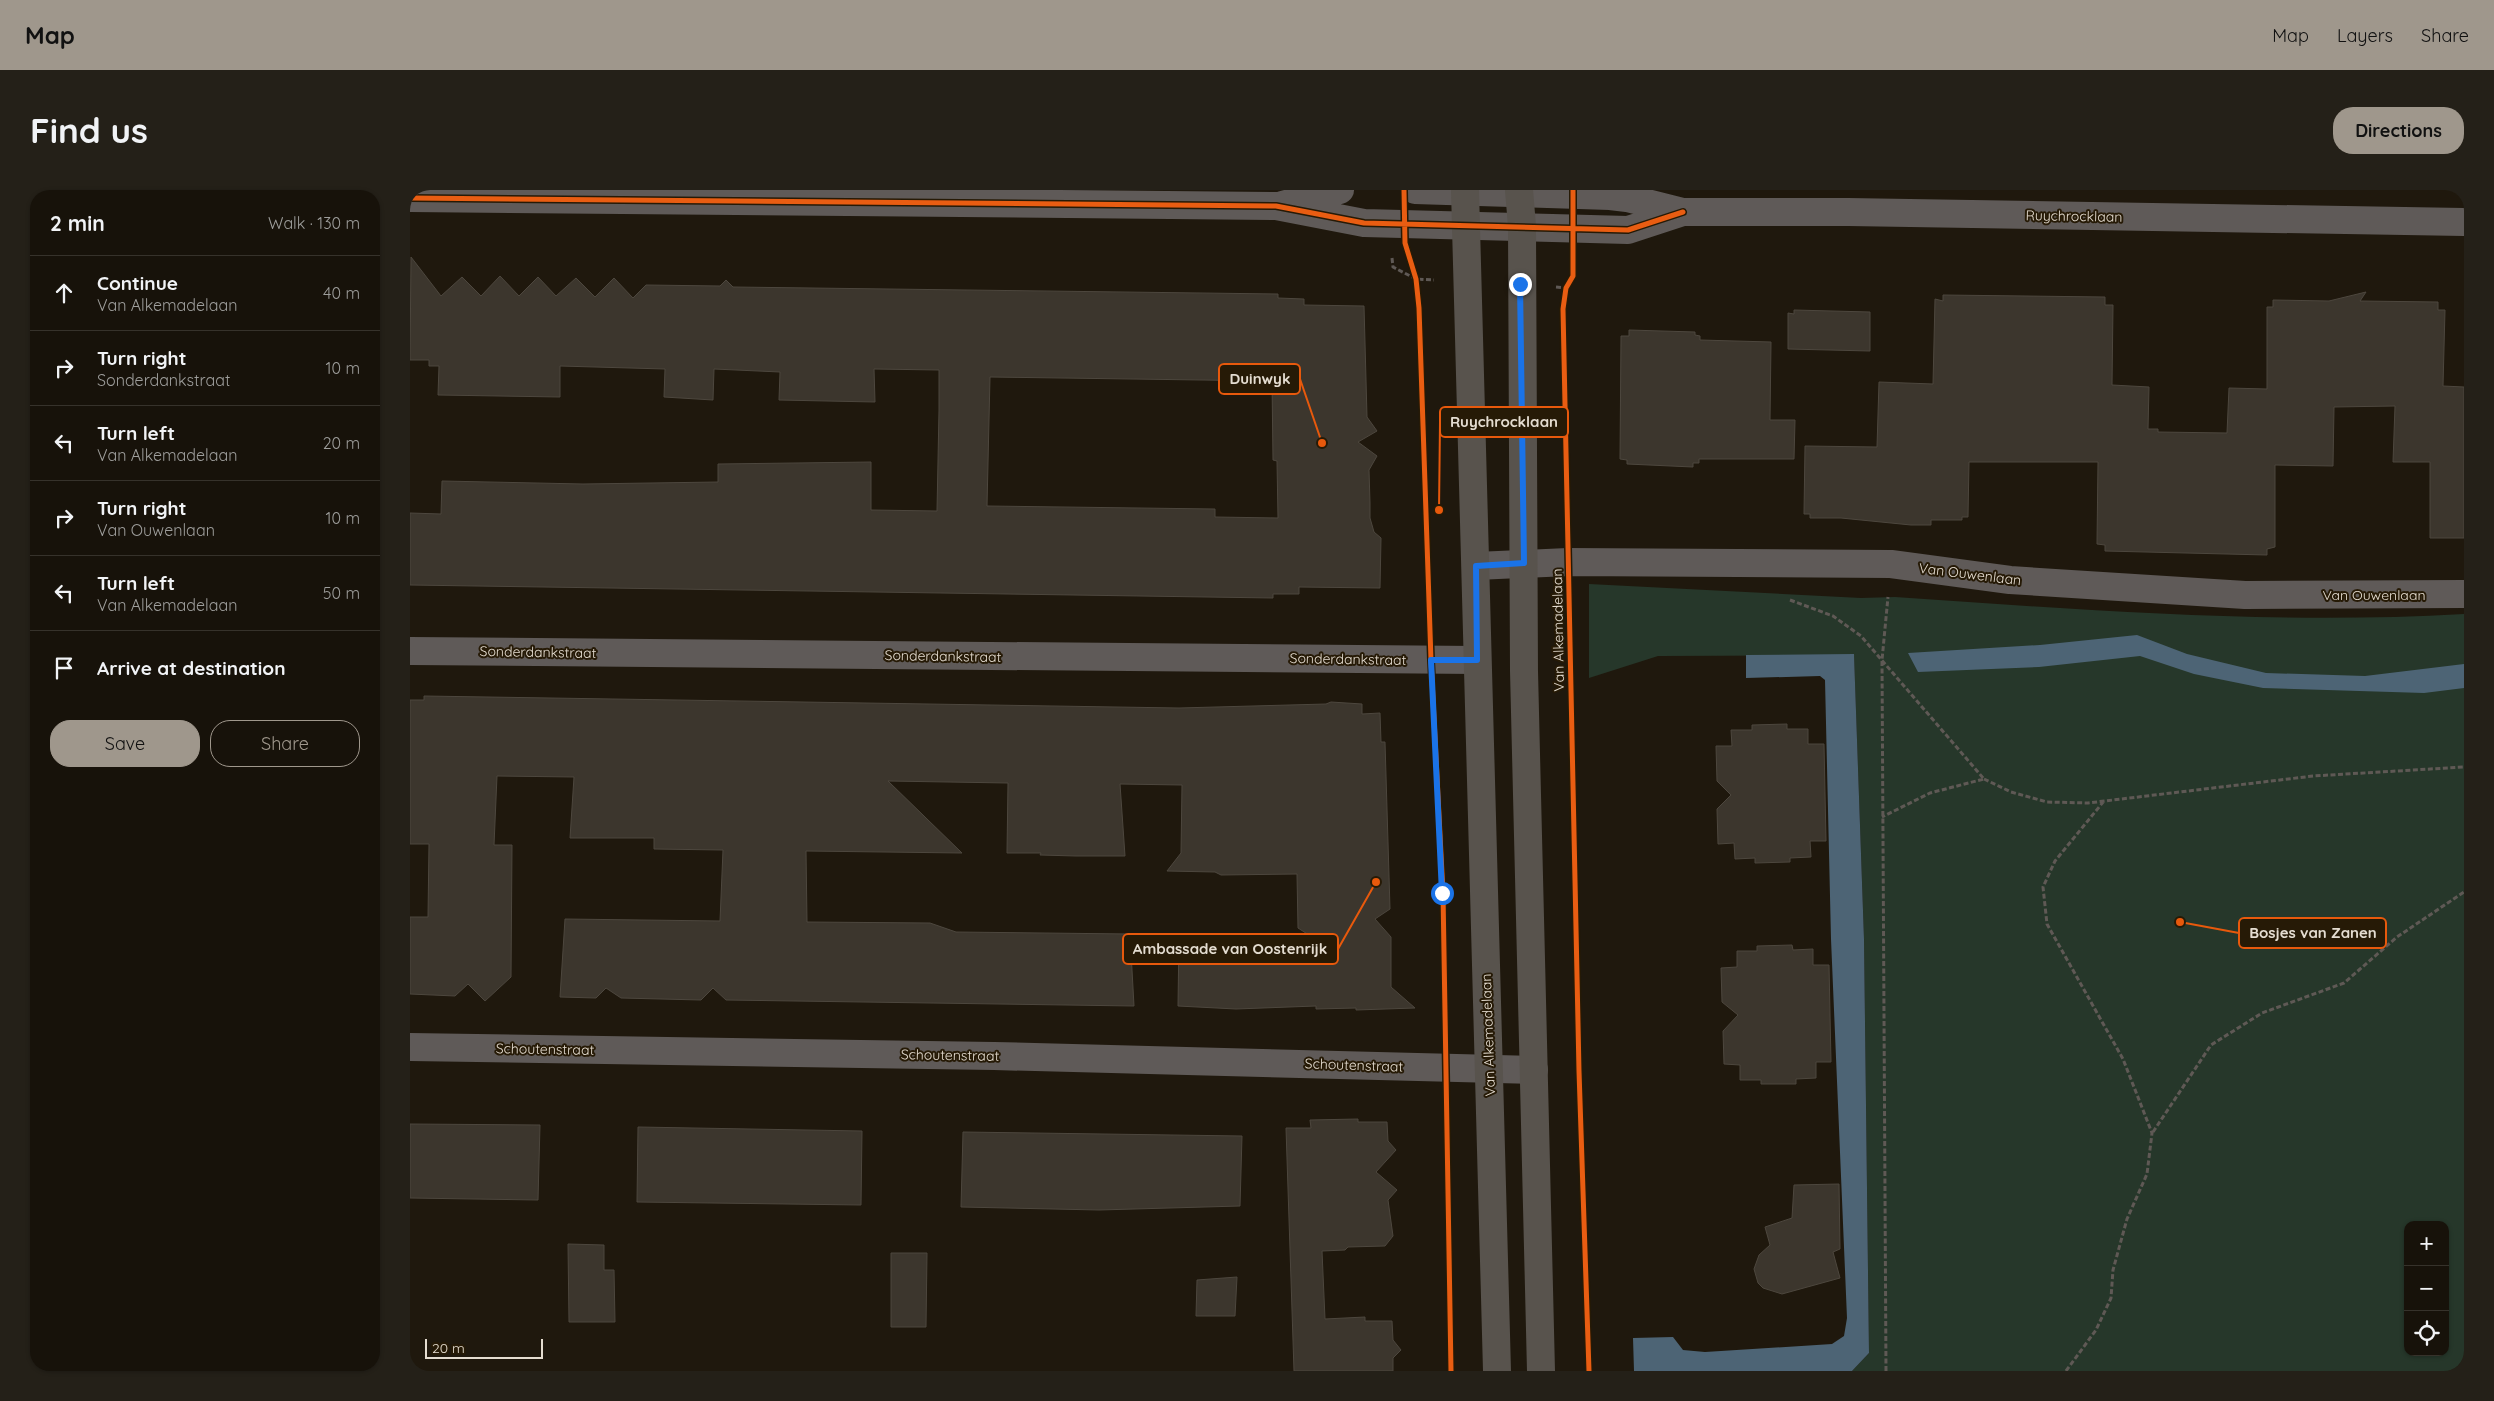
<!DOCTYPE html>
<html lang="en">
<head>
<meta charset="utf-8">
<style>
  :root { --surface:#17120a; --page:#242018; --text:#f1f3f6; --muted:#9e9e9c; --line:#36322b; --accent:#9f978c }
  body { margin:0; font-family:Quicksand,sans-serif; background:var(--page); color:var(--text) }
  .controls { position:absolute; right:15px; bottom:15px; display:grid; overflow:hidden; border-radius:10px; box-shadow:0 1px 4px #0004 }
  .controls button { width:45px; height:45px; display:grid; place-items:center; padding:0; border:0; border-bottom:1px solid var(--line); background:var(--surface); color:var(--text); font:25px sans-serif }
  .scale { position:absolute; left:15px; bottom:12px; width:118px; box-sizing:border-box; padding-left:5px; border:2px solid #e4dcd0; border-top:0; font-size:14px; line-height:18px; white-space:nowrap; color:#e4dcd0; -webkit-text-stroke:4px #261a06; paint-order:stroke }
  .stop { position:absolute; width:15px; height:15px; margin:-11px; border:4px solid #1a73e8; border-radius:50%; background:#fff }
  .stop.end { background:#1a73e8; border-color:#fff; box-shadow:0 1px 5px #0008 }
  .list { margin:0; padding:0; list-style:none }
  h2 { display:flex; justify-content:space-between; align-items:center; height:65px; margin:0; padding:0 20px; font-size:21px }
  h2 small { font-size:16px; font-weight:400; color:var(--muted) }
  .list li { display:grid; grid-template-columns:32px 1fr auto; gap:15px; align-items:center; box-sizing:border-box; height:75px; padding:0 20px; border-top:1px solid var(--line) }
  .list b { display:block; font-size:19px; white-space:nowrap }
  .list p { margin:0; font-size:16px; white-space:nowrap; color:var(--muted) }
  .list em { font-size:16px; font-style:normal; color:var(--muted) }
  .actions { display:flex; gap:10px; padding:15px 20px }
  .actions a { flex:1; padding:11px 0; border:1px solid var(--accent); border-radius:20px; text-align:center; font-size:18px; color:var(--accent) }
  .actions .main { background:var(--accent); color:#111 }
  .icon { flex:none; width:28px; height:28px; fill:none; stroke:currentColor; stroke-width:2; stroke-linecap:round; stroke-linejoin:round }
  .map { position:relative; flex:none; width:2054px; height:1181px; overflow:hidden; border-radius:20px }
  header { display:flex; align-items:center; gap:30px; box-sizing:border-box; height:70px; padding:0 25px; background:var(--accent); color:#111 }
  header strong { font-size:24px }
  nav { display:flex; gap:28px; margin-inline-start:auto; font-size:18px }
  .intro { display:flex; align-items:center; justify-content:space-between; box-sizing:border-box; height:120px; padding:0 30px }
  h1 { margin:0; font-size:35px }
  .button { padding:12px 22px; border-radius:20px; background:var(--accent); color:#111; font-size:18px; font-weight:700 }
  main { display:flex; gap:30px; padding:0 30px }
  aside { flex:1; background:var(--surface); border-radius:20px; box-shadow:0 1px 4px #0004 }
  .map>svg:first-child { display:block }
</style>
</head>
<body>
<header>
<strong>Map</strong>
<nav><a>Map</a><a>Layers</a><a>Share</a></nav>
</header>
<div class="intro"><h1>Find us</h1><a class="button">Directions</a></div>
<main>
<aside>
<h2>2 min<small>Walk · 130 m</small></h2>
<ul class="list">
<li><svg class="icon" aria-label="ahead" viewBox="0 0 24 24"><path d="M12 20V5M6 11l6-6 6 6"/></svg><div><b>Continue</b><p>Van Alkemadelaan</p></div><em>40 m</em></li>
<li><svg class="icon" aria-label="right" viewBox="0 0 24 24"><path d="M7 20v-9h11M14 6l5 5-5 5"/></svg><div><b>Turn right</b><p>Sonderdankstraat</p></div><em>10 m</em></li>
<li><svg class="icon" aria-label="left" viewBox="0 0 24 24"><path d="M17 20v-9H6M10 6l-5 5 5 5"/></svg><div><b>Turn left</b><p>Van Alkemadelaan</p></div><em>20 m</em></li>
<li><svg class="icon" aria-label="right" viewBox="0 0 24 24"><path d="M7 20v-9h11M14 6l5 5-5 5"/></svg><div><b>Turn right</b><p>Van Ouwenlaan</p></div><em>10 m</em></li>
<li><svg class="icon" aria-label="left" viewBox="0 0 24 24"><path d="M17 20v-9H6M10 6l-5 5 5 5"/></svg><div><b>Turn left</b><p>Van Alkemadelaan</p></div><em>50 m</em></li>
<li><svg class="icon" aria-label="arrive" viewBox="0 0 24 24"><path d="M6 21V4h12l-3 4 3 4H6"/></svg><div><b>Arrive at destination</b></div></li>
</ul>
<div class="actions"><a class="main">Save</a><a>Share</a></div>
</aside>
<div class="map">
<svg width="2054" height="1181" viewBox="0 0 2054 1181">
  <rect width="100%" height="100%" fill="#1f180d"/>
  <path fill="#26372a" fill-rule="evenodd" d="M1179,394L1451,408L1485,407C1675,420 1864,435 2054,424V1181H1442L1459,1163L1454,749L1444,465L1248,466L1179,488ZM1998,1035H2035V1162H1998Z"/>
  <path fill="#4d6475" d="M1727,445L1777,464L1856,483L1955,486L2054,474V498L2014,503L1853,498L1784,484L1730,466L1629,477L1508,482L1498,463L1630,455Z
    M1444,464L1454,749L1459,1163L1442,1181H1224L1223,1148L1263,1147L1273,1160L1295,1162L1422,1154L1434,1146L1437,1128L1421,749L1415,490L1410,486L1336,488V465Z"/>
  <path fill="#3c362d" stroke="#4d473e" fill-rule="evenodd" d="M1,67L31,106L52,87L71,106L90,86L109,106L128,87L146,106L166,88L185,107L204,88L223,108L236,95L310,96L316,90L323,97L868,104V108L894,109V115L954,116L957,227L967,241L948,252L967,266L959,280L960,313V328L964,342L971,348L970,398L889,397V404H863V408L0,395V323L31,324L32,291L173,294L308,292V274L461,272V320L527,321L529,220V180L464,179L465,212L369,210L370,182L304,179L303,210L254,207L255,179L150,176V207L28,205L29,176H19V170H0ZM580,187L862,191L863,270L867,271L868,328L805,327V319L577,316Z
    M1956,102L1950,111L2028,112V120H2035L2033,196L2054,197V348H2020V272H1983L1985,216L1924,217L1923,276L1865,275V357L1857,359V365L1695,361V355L1687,354L1688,272H1559L1558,327H1552V330H1521V335H1501L1431,328H1400V324H1394L1395,256L1467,257L1469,192L1523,194L1525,109L1533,111V105L1695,107V115H1703L1702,195L1739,197L1738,239H1748V242L1817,243L1819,198L1857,199V117H1863V110L1919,111Z
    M1384,120L1460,122V161L1378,159V123L1384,124Z
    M1219,140L1285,142V145L1290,146V150L1361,152L1360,230H1385L1384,269H1289V273H1283V277L1217,274V270L1210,269L1211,146H1219Z
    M14,506L769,518L916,514L921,512L952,514V524L970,523L971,552H975L980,719L965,729L981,747V797L1005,818L946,820V818L906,819V816L826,819L768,816L769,746L902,747L888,738L887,684L811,685L805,682L757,681L771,663L772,595L710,594L715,666H666L630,665L631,663H597L598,593L478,591L552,663L396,661L397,732L520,733L546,742L720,744L724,816L316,810L303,798L291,810L211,808L196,798L186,808L150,807L155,729L310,731L313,660L244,659V648H160L164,587L87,586L84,655H102L101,787L75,811L58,794L45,806L0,804V727H18L19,654H0V510H14Z
    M1377,534V539H1398V554H1414L1416,651H1400L1401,667L1380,668V672L1345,673V668L1325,669L1324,653L1308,654L1307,619L1321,605L1307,591L1306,556H1322L1321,540H1342V535Z
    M1382,755L1383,760L1403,759V775H1419L1421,872H1406V888L1386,889V894H1351V890H1330V875L1314,874L1313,841L1328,825L1312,812L1311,778L1327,777V761H1347V756Z
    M948,929V932H977L978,951L986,960L966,982L987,1000L978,1010L983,1046L975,1056L938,1057L935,1060L912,1061L915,1129L955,1127V1131H982L983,1150L991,1160L983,1168V1181H884L876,938H901L900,930Z
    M0,934L130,935L128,1010L0,1008Z
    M228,937L452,941L451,1015L227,1012Z
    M553,942L832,946L830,1016L689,1020L551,1017Z
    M1429,994L1430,1059L1423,1062L1430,1088L1372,1104L1353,1098L1348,1093L1344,1079L1349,1065L1360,1055L1355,1037L1382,1028L1384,995Z
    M158,1054L194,1055V1080H204L205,1132H159Z
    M481,1063H517L516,1137H481Z
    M827,1087L825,1126H786L787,1090Z"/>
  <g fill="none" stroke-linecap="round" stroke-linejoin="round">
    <path stroke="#5f5955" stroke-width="3" stroke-dasharray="5 2.5" stroke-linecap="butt" d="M982,68L983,77L1006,89L1024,90
      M1146,97L1156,98
      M1380,410L1423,426L1451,446L1574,589L1520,603L1472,627
      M1574,589L1601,602L1637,612L1678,613L1903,586L2054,577
      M1743,942L1801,855L1852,823L1934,793L1987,747L2054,702
      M1476,1181L1472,470L1478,407
      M1656,1181L1686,1140L1701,1108L1703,1080L1717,1029L1737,984L1742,943L1713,869L1637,734L1633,697L1645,671L1694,611"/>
    <path stroke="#5f5a58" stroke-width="28" d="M1005,0L1200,6L1217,8L1273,22H1438L2054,32
      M0,8L866,16L954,33L1218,40L1273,22
      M872,15L930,0
      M1066,376L1158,372L1481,374L1600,390L1835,405L2054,404
      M0,461L1067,470
      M0,857L584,866L1124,880"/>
    <path stroke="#58534d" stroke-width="28" d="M1055,0L1087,1181
      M1109,0L1112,36L1114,481L1131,1181"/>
    <defs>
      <path id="cycleway" d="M994,0L995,53L1006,89L1009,118L1021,470L1033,703L1041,1181
        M1163,0V86L1156,98L1153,119L1169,881L1179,1181
        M0,8L866,16L954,33L1218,40L1273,22"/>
    </defs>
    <use href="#cycleway" stroke="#261a06" stroke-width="8"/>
    <use href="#cycleway" stroke="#e95d12" stroke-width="5"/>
  </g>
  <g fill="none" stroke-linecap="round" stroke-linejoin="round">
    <path stroke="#1a73e8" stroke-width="6" d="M1032,703L1021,470H1067L1066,376L1114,373L1110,94"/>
  </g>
  <g text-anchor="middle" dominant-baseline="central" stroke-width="4" stroke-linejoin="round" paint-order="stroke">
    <g font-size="14" fill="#e4dcd0" stroke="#261a06">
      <text transform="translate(1664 26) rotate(1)">Ruychrocklaan</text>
      <text transform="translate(1560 384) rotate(7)">Van Ouwenlaan</text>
      <text x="1964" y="405">Van Ouwenlaan</text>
      <text transform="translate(1148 440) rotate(-91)">Van Alkemadelaan</text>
      <text transform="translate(128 462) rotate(1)">Sonderdankstraat</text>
      <text transform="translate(533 466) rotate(1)">Sonderdankstraat</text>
      <text transform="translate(938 469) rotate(1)">Sonderdankstraat</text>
      <text transform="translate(1078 845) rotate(-92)">Van Alkemadelaan</text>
      <text transform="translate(135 859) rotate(1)">Schoutenstraat</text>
      <text transform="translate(540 865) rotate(1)">Schoutenstraat</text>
      <text transform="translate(944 875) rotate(2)">Schoutenstraat</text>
    </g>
  </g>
  <path fill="none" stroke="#e8590c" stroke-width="2" d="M912 253L890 189M1029 320L1030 232M1770 732L1829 743M966 692L928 759"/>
  <g fill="#e8590c" stroke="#261a06" stroke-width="2">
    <circle cx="912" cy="253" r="5"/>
    <circle cx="1029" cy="320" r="5"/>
    <circle cx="1770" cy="732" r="5"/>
    <circle cx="966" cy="692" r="5"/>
  </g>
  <g fill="#261a06" stroke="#e8590c" stroke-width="2">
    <rect x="809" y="174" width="81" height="30" rx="5"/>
    <rect x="1030" y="217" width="128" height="30" rx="5"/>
    <rect x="1829" y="728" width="147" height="30" rx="5"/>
    <rect x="713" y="744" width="215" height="30" rx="5"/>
  </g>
  <g font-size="15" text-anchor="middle" font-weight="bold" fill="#e4dcd0">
    <text x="850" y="194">Duinwyk</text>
    <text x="1094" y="237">Ruychrocklaan</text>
    <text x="1903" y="748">Bosjes van Zanen</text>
    <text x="820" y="764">Ambassade van Oostenrijk</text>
  </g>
</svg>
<div class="controls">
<button>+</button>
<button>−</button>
<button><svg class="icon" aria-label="locate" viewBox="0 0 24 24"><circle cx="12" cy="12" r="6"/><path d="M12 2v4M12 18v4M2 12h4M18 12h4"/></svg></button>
</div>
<div class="scale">20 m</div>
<div class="stop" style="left:1032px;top:703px"></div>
<div class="stop end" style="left:1110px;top:94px"></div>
</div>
</main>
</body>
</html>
